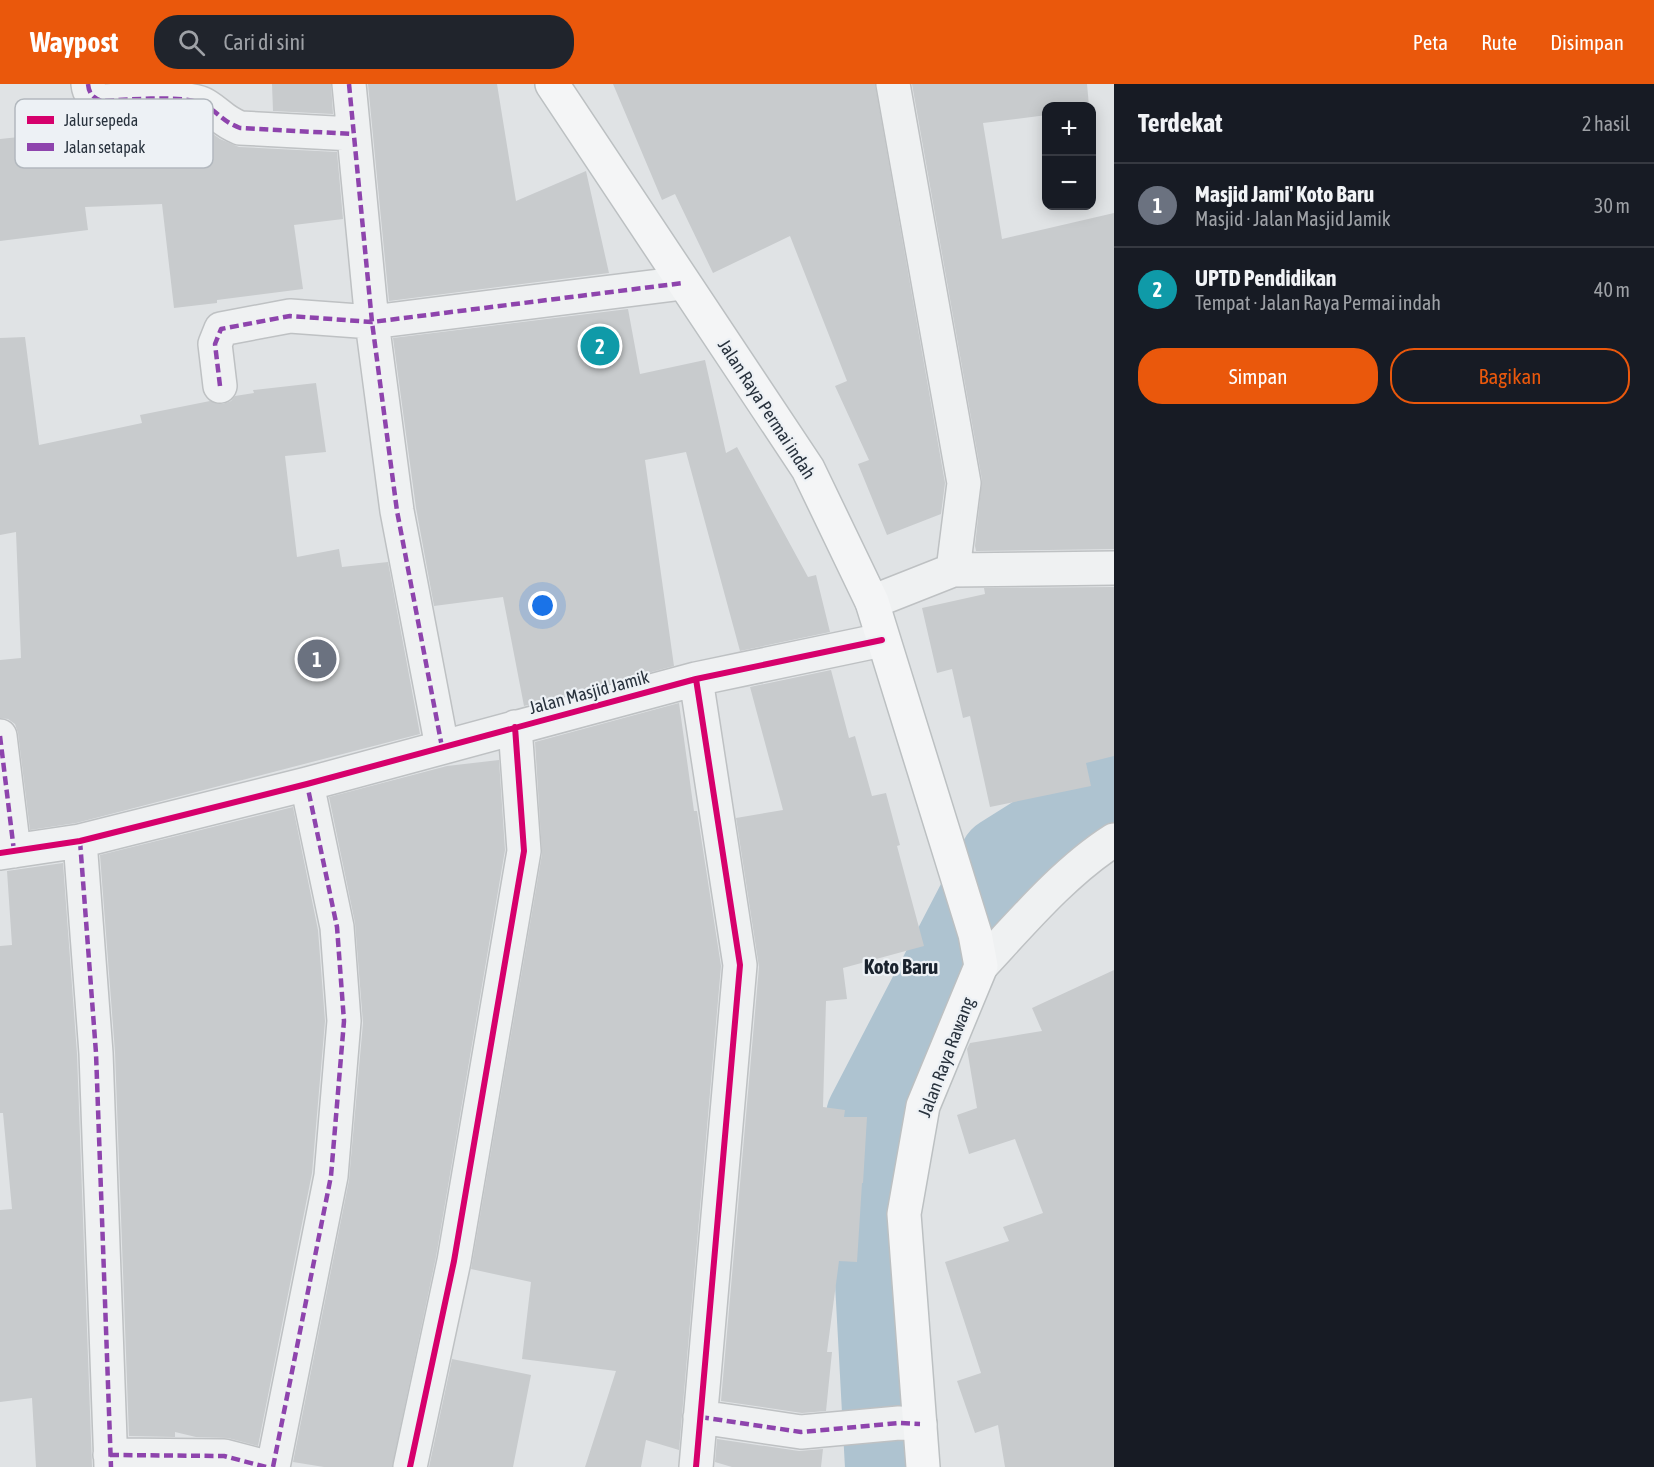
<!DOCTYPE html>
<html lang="id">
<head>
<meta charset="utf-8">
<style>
  :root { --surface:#171b24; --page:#20242c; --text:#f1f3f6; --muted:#9ea1a6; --line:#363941; --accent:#ea580c }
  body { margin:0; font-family:"Asap Condensed",sans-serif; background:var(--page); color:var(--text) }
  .controls { position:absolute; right:18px; top:18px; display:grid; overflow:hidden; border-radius:12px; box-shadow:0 3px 15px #0003 }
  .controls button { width:54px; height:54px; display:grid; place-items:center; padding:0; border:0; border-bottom:2px solid var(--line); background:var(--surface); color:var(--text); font:30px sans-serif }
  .you { position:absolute; left:543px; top:522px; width:21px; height:21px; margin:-15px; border:4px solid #fff; border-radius:50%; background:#1a73e8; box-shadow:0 0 0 9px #1a73e833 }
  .badge { display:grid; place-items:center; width:39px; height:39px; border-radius:50%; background:var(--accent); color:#fff; font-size:20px; font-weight:700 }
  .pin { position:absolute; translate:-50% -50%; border:3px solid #fff; box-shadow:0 2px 6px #0006 }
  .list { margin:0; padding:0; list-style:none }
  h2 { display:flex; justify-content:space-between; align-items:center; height:78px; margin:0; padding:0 24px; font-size:26px }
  h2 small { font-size:20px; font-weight:400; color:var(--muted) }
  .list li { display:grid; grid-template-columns:39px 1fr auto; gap:18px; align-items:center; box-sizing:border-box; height:84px; padding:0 24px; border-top:2px solid var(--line) }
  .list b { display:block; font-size:22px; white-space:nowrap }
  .list p { margin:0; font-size:20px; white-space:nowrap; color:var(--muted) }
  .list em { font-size:20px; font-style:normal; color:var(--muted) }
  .actions { display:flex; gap:12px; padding:18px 24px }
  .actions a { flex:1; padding:14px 0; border:2px solid var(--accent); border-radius:24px; text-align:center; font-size:21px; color:var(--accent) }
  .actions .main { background:var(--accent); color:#fff }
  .icon { flex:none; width:33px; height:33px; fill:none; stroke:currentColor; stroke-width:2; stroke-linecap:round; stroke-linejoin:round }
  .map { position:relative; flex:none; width:1114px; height:1383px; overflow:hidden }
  header { display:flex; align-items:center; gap:36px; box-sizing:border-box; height:84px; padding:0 30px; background:var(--accent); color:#fff }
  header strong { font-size:28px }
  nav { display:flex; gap:33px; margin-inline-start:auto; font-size:21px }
  .search { width:420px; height:54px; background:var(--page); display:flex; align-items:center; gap:15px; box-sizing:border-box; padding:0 21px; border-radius:24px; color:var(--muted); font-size:22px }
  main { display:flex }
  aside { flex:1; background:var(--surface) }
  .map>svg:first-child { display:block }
</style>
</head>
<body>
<header>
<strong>Waypost</strong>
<div class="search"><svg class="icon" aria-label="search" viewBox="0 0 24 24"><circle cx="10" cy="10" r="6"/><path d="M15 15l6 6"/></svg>Cari di sini</div>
<nav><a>Peta</a><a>Rute</a><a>Disimpan</a></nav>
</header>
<main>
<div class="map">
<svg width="1114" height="1383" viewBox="0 0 1114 1383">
  <rect width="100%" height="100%" fill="#e0e3e5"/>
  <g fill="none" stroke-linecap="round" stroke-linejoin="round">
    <path stroke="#aec3d0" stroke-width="88" d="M889,1383L870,1032L1003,776L1114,707"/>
  </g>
  <path fill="#c8cbcd" d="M272,0H331L333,30L273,27Z
    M368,0H497L516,117L586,87L609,189L389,217Z
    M613,0H875L945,399L941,430L887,451L858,380L869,376L835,302L847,297L790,152L713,189L675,110L662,116Z
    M912,0H1087L1089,22H1047V31L983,39L1002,155L1114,129V465L976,467L975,462L982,396Z
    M182,43H203L220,55L239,63L337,68L343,135L294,141L303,205L217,216V219L174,224L162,120L85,123L88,146L0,157V55L76,47V51L182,47Z
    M628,225L640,290L705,276L726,369L737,363L808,493L816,491L830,548L740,567L686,368L645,376L674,582L524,622L503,513L434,522L416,424L393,254Z
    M25,253L39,361L142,339L140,331L210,317L223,320L231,317L235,312L254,309L253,306L316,299L326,368L285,372L297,473L339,465L342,483L388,478L420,650L76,739L30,746L18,649L15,640L8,635L0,634V576L21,574L16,448L0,451V254Z
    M1114,503V672L1086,679L1091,702L990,723L970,632L963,634L952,585L937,589L922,524L985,510L984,504Z
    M831,586L849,654L855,652L872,712L886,709L900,761L897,762L924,862L843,884L847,915L826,917L823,1023L845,1026L844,1033H867L863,1099H862L857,1178L839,1177L827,1268H832L826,1327L802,1329L721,1317L759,883L736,734L783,726L750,603Z
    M679,619L694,727H697L721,882L679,1366L646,1356L641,1383H585L616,1287L522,1275L531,1198L471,1185L542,770L535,658Z
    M499,676L505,766L436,1173L392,1383H324L293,1378L349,1096L363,939L355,839L329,713L447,682Z
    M293,723L318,846L325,937L312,1089L258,1362L228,1354L196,1353L175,1348V1353L129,1352L115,968L100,771Z
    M63,779L77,970L92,1383H36L32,1314L0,1318V1126L12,1125L3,1029H0V862L12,861L7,787Z
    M1114,886V1383H1005L998,1341L975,1349L957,1297L981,1289L945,1178L1009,1157L1003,1143L1043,1129L1015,1055L969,1070L957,1031L977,1024L967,965L970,959L1042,947L1032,924Z
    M452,1275L531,1291L513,1383H429Z
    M717,1355L799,1367L823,1365L821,1383H732L715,1378Z"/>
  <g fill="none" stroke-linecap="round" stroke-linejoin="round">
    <defs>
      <path id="minor" d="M88,0C89,10 93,14 102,17C126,16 187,10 205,21C220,30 222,37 240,44L353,50
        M349,0L372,238L397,427L442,663
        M220,302L215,260L221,245L290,232L372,238L683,199
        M953,486L1114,484
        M872,518L953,486L964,399L893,0
        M0,652L14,767
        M80,757L96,969L111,1383
        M0,769L80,757L307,700L696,595L882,556
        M981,882C1021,839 1065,787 1114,756
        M700,1333L801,1348L899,1339L920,1340
        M110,1371L224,1372L266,1383
        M273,1383L331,1092L344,937L337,843L307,700
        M410,1383L454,1177L524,767L515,643
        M696,1383L740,881L696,595"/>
      <path id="major" d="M552,0L808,385L872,518L975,850L981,882L923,1022L904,1130L923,1383"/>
    </defs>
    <use href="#minor" stroke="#bec1c3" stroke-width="36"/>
    <use href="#major" stroke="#bcc0c2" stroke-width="36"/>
    <use href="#minor" stroke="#eff1f2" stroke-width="33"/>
    <use href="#major" stroke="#f4f5f6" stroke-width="33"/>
    <path stroke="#8e44ad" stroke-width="4.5" stroke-dasharray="9 4.5" stroke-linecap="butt" d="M88,0C89,10 93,14 102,17C126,16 187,10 205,21C220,30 222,37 240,44L353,50
      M349,0L372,238L397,427L442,663
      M220,302L215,260L221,245L290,232L372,238L683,199
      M0,652L14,767
      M80,757L96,969L111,1383
      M700,1333L801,1348L899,1339L920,1340
      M110,1371L224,1372L266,1383
      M273,1383L331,1092L344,937L337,843L307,700"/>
    <defs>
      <path id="cycleway" d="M0,769L80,757L307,700L696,595L882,556
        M410,1383L454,1177L524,767L515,643
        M696,1383L740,881L696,595"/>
    </defs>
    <use href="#cycleway" stroke="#edf1f5" stroke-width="10"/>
    <use href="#cycleway" stroke="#d6006c" stroke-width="6"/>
  </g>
  <g text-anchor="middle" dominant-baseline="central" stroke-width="4.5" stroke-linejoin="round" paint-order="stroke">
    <g font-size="18" fill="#28323d" stroke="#edf1f5">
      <text transform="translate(767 325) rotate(57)">Jalan Raya Permai indah</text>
      <text transform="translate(589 608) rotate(-15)">Jalan Masjid Jamik</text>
      <text transform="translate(946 973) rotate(-69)">Jalan Raya Rawang</text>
    </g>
    <g font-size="21" font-weight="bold" fill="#1a232e" stroke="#edf1f5">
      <text x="901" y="882">Koto Baru</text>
    </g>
  </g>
  <rect x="15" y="15" width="198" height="69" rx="9" fill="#edf1f5" stroke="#b2b8be" stroke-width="1.5"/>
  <rect x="27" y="32" width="27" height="8" fill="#d6006c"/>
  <rect x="27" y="59" width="27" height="8" fill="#8e44ad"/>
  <g font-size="16" fill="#28323d">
    <text x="64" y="42">Jalur sepeda</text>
    <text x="64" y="69">Jalan setapak</text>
  </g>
</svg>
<div class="controls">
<button>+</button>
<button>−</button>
</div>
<div class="you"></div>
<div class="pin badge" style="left:317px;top:575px;background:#6b7280">1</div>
<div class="pin badge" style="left:600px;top:262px;background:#0f9aa8">2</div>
</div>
<aside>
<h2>Terdekat<small>2 hasil</small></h2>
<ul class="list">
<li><span class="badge" style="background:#6b7280">1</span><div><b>Masjid Jami' Koto Baru</b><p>Masjid · Jalan Masjid Jamik</p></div><em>30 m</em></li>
<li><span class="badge" style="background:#0f9aa8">2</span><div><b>UPTD Pendidikan</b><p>Tempat · Jalan Raya Permai indah</p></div><em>40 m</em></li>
</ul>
<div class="actions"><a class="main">Simpan</a><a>Bagikan</a></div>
</aside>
</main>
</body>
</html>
